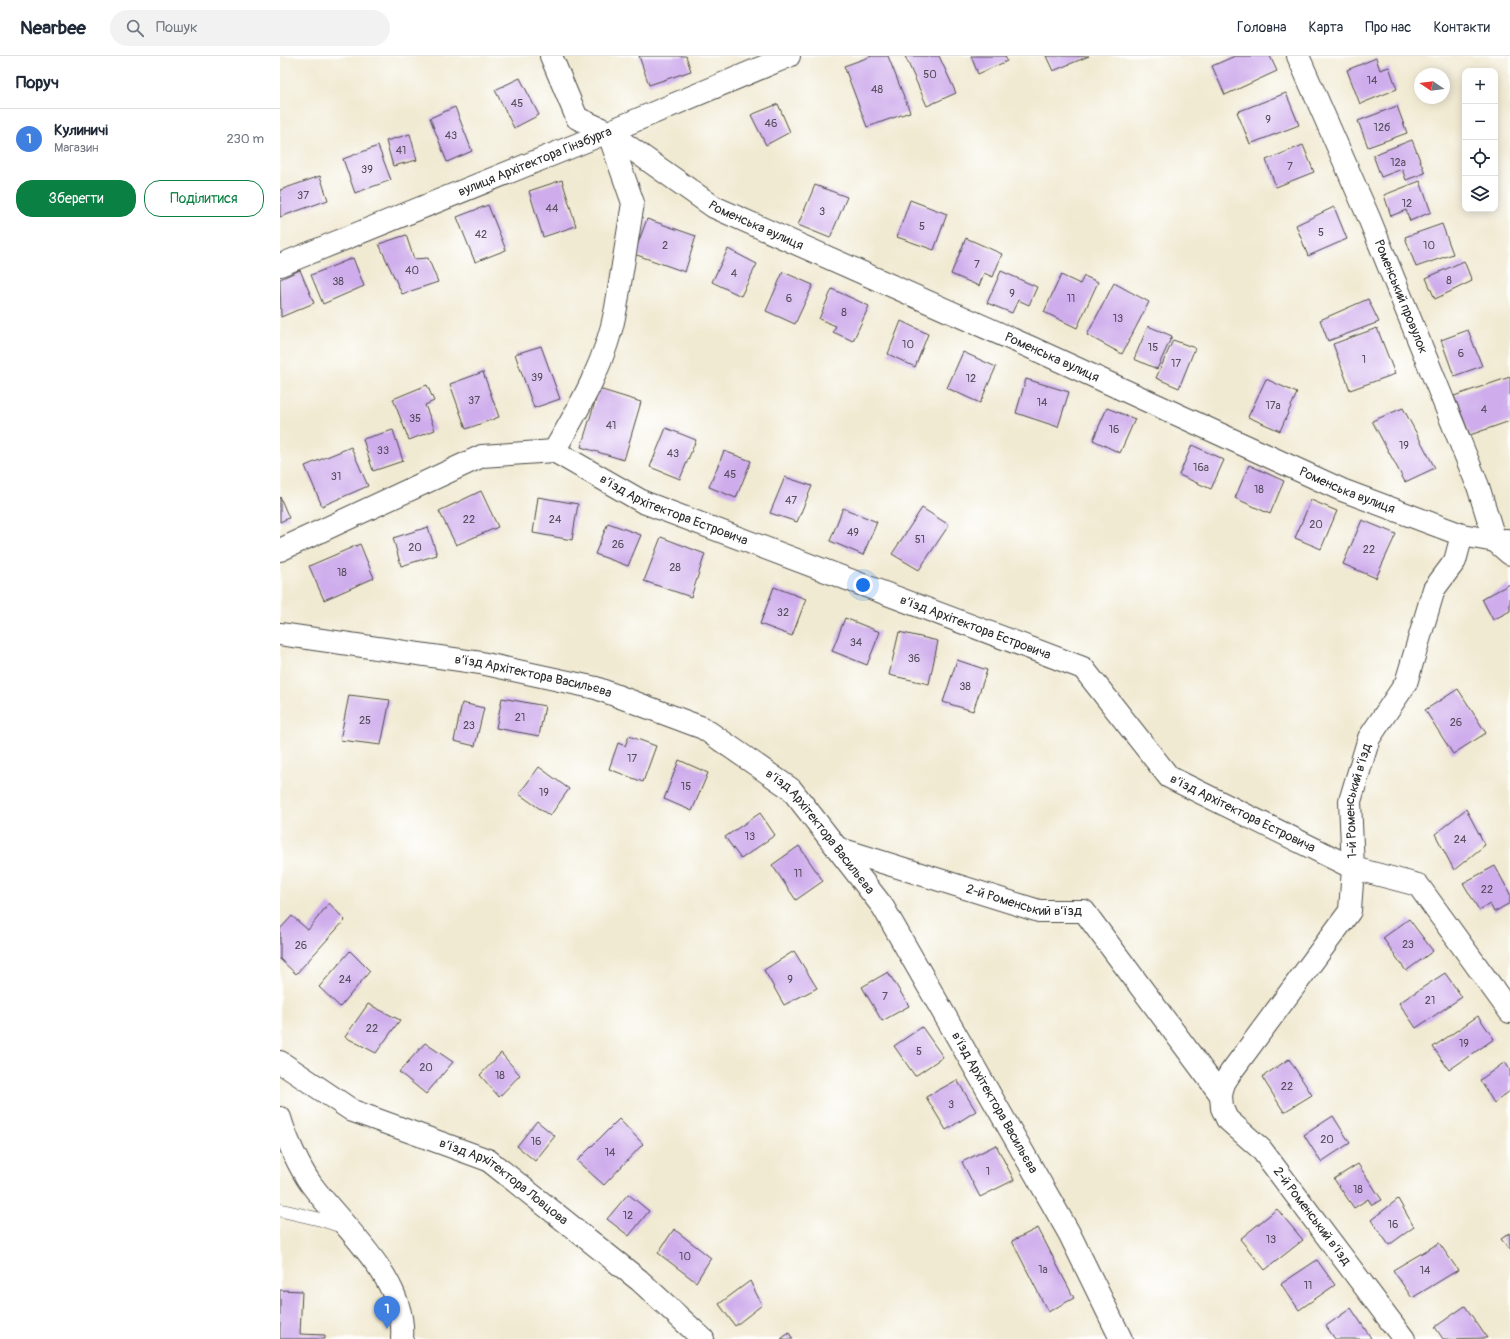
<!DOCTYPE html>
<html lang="uk">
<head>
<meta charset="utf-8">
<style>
  :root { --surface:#fff; --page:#f2f2f3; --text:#1f2937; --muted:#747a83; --line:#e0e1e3; --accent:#0b8043 }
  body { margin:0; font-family:Pangolin,sans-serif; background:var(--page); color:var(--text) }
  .controls { position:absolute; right:12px; top:12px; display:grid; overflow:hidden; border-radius:8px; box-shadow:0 2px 10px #0003 }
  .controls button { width:36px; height:36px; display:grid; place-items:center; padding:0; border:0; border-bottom:1px solid var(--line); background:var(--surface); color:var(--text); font:20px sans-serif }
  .compass { position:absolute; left:1134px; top:12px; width:36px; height:36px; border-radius:50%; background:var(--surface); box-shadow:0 2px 10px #0003; rotate:283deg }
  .you { position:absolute; left:583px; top:529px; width:14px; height:14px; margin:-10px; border:3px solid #fff; border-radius:50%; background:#1a73e8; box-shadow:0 0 0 6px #1a73e833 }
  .badge { display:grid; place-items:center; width:26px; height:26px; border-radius:50%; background:var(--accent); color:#fff; font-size:13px; font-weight:700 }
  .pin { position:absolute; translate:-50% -33px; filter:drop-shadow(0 1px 2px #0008) }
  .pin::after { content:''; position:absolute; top:21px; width:14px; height:12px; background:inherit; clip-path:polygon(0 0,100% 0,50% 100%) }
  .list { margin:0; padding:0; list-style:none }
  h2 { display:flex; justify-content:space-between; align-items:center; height:52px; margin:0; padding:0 16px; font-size:17px }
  h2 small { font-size:13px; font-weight:400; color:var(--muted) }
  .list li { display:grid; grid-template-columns:26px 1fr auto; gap:12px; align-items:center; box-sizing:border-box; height:60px; padding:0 16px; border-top:1px solid var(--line) }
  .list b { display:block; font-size:15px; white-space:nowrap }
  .list p { margin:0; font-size:13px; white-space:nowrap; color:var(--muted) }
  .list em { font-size:13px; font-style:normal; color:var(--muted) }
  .actions { display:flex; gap:8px; padding:12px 16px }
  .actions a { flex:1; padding:9px 0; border:1px solid var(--accent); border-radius:16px; text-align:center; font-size:14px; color:var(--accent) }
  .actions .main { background:var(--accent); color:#fff }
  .icon { flex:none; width:22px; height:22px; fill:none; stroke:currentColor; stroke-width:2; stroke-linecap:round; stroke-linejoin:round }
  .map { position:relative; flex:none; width:1230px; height:1283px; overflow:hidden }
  header { display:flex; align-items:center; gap:24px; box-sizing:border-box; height:56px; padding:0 20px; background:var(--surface); border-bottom:1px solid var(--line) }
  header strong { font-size:19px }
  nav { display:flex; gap:22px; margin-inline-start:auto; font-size:14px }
  .search { width:280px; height:36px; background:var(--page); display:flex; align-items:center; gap:10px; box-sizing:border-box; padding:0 14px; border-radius:22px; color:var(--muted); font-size:15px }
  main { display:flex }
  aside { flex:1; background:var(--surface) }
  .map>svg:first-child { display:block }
</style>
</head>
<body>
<header>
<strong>Nearbee</strong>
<div class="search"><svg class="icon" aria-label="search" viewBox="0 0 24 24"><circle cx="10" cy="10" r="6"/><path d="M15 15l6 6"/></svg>Пошук</div>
<nav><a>Головна</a><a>Карта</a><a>Про нас</a><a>Контакти</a></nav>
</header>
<main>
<aside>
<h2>Поруч<small></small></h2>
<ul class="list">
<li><span class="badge" style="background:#3f7fe0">1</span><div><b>Кулиничі</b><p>Магазин</p></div><em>230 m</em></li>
</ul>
<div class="actions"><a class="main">Зберегти</a><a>Поділитися</a></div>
</aside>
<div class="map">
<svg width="1230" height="1283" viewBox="0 0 1230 1283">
  <rect width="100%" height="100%" fill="#fff"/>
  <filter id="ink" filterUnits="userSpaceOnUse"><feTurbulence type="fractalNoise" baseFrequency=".025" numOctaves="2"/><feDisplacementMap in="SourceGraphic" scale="8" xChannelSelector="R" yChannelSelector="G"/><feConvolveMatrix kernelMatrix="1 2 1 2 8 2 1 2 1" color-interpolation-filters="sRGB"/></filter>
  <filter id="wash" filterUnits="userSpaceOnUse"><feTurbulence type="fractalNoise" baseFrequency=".012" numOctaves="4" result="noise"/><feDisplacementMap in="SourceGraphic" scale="16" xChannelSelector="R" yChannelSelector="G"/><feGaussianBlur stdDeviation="0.9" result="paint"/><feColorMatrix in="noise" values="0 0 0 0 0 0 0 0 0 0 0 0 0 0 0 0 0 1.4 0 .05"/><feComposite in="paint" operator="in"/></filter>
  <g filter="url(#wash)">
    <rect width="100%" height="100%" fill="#f1ead3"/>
    <g id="blocks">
      <path fill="#cfadec" d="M359,0H406L411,15L369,29Z
        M592,0H608L630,56L587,71L564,10Z
        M625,0H659L676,37L647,50Z
        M691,0H725L727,5L698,18Z
        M766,0H809L773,15Z
        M955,0H990L997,15L945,39L932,10Z
        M1096,2L1100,14L1109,11L1117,33L1080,48L1067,14Z
        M240,22L259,59L234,72L215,34Z
        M1006,37L1019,69L970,88L957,56Z
        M498,48L510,76L486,89L471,59Z
        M1117,50L1127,77L1088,91L1078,65Z
        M175,51L192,95L167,106L150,62Z
        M130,78L137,104L113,110L106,85Z
        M1132,84L1145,117L1126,124L1122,113L1101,121L1093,99Z
        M1023,89L1034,116L996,131L986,104Z
        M98,90L111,124L75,137L63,103Z
        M40,120L48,144L0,161V134Z
        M282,124L296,170L263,181L249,135Z
        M1140,125L1151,156L1130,165L1126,154L1111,160L1104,139Z
        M535,129L567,141L550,182L518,169Z
        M630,144L667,158L654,194L617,181Z
        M208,149L226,194L195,206L177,161Z
        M1054,151L1067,183L1028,200L1016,169Z
        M367,163L416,180L405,216L354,198Z
        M1162,168L1173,198L1136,211L1125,181Z
        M126,179L134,203L148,202L158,226L122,238L99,188Z
        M686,182L722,198L713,221L704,217L699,230L671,218Z
        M448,193L477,208L461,240L432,226Z
        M73,202L84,230L43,248L31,219Z
        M1184,205L1192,225L1155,243L1146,222Z
        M20,214L34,247L1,261L0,223Z
        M721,215L757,231L749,249L738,244L732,257L707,247Z
        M503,216L533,229L515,268L486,255Z
        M781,219L800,228L804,220L818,226L797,272L764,256Z
        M834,227L869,246L842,298L807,279Z
        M552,233L589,250L573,285L553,276L556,270L539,263Z
        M1088,243L1099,266L1048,285L1040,264Z
        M621,265L648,278L635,311L608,298Z
        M868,270L892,280L877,313L854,303Z
        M1097,272L1115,318L1070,334L1053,288Z
        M1188,274L1202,310L1174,320L1161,284Z
        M893,284L915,292L899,332L876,322Z
        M261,290L280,343L254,352L235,298Z
        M683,296L716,311L700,347L667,332Z
        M203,316L219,361L186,373L170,328Z
        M1230,321V365L1190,379L1174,340Z
        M746,323L789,336L778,371L736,357Z
        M986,323L1017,337L1000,375L968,361Z
        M147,329L154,345L145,349L155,374L129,384L113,343Z
        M319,333L361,346L344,404L301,391Z
        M827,352L855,363L840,397L813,384Z
        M1123,352L1155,412L1125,426L1092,365Z
        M386,372L416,384L400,423L370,411Z
        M113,374L123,405L93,415L83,383Z
        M912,389L944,404L931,433L899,419Z
        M71,391L88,430L42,450L25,410Z
        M444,395L471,405L456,442L429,431Z
        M969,409L1004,425L990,458L955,442Z
        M505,421L532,430L517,466L490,457Z
        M201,435L218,471L176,489L159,455Z
        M0,441L9,462L0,466Z
        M258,441L298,448L292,484L253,477Z
        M1031,444L1057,455L1041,493L1015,482Z
        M563,452L597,466L583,499L550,485Z
        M642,452L669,469L639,514L612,498Z
        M1082,464L1116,478L1096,522L1063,508Z
        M328,467L361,479L348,510L315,498Z
        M148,471L157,499L121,510L113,482Z
        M381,481L425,498L411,541L364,525Z
        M80,488L94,522L44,544L29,510Z
        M1230,528V555L1213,564L1202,543Z
        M494,531L526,543L512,580L480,568Z
        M565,562L600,576L587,609L552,595Z
        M619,576L658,585L649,628L609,619Z
        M677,604L707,614L693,655L663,646Z
        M1178,633L1206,677L1173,698L1145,654Z
        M69,639L110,644L101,689L60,684Z
        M222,642L265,650L259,680L216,672Z
        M182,647L204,652L195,690L174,685Z
        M349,680L376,690L363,726L329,713L338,687L345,690Z
        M399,704L428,717L412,755L384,743Z
        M259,711L289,733L270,760L239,738Z
        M1186,753L1205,789L1174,814L1155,778Z
        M480,757L495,779L461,803L445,781Z
        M519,790L543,825L516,844L492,809Z
        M1215,810L1230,838V847L1214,856L1210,848L1199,854L1183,827Z
        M49,847L65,864L16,918L0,903V873L12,860L28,874Z
        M1129,863L1153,895L1126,915L1103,882Z
        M70,895L90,915L60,951L39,931Z
        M514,895L537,932L504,949L484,914Z
        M608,916L629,950L602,965L582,931Z
        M1165,917L1182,941L1136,972L1119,947Z
        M88,948L120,964L96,997L65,981Z
        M1198,960L1214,983L1169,1014L1153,991Z
        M642,971L663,1001L635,1020L614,990Z
        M145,987L173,1006L146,1038L119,1016Z
        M221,997L240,1019L219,1041L200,1019Z
        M1009,1003L1032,1039L1004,1056L982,1021Z
        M1225,1006L1230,1014V1035L1214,1047L1200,1024Z
        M677,1024L696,1055L666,1074L646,1041Z
        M1053,1060L1070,1087L1041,1106L1024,1079Z
        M339,1063L363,1088L324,1129L297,1105Z
        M257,1065L275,1080L255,1105L237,1090Z
        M716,1089L734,1124L700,1141L682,1106Z
        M1078,1108L1102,1144L1092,1149L1088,1143L1074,1152L1054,1123Z
        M348,1138L369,1155L349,1180L327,1163Z
        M1118,1143L1134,1171L1109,1189L1091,1164Z
        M997,1153L1023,1184L985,1214L960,1183Z
        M758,1172L794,1242L768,1256L732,1185Z
        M394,1173L431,1202L416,1226L378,1197Z
        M1230,1177V1194L1221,1183Z
        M1159,1187L1178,1214L1132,1242L1113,1214Z
        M1037,1204L1055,1229L1019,1254L1001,1228Z
        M470,1225L482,1249L455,1270L439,1248Z
        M0,1234L22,1235L20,1278L45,1279V1283H0Z
        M1185,1250L1207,1282L1163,1283L1155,1271Z
        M1071,1252L1091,1282L1089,1283H1055L1046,1270Z
        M509,1277L513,1283H501Z"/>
    </g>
  </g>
  <g filter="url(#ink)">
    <use href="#blocks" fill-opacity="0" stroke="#494844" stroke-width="1"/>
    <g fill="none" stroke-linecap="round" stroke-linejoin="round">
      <defs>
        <path id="lane" d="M0,1154L43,1164L64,1171"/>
        <g id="street">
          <path id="s1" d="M271,0L297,62L328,76L434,151L752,292L1062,434L1182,479L1215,485L1230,498"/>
          <path id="s2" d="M1018,0L1089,162L1198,430L1215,485L1227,484"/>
          <path id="s3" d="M0,209L328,76L509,0"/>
          <path d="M274,395C300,351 327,303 336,252L353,147L328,76"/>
          <path id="s4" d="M0,494L202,400L274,395L363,446L803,612L889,721L1073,812L1138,829L1230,956"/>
          <path id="s5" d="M0,578L201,607L316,632L423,672L511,733L603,851L789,1177L841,1283"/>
          <path id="s6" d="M557,792L759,855H804L941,1039"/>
          <path id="s7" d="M0,1006L73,1055L208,1104L359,1224L423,1283"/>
          <path d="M0,1062C5,1080 20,1113 31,1128C64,1173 127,1223 122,1283"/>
          <path id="s8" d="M1124,1283L981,1093L947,1063L942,1052L941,1039L944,1027L951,1016L1070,855L1073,812L1070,745L1089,682L1126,627L1154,533L1175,505L1182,479"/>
        </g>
      </defs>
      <use href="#lane" stroke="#494844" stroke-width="14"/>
      <use href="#street" stroke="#494844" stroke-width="24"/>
      <use href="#lane" stroke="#fff" stroke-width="13"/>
      <use href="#street" stroke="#fff" stroke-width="22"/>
    </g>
  </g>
  <g text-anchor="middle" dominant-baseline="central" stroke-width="3" stroke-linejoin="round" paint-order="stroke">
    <g font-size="11" fill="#544c5b">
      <text x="650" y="18">50</text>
      <text x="1092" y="24">14</text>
      <text x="597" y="33">48</text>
      <text x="237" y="47">45</text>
      <text x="988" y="63">9</text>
      <text x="491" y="67">46</text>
      <text x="1102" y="71">12б</text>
      <text x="171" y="79">43</text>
      <text x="121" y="94">41</text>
      <text x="1118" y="106">12а</text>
      <text x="1010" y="110">7</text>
      <text x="87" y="113">39</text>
      <text x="23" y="139">37</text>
      <text x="1127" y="147">12</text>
      <text x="272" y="152">44</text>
      <text x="542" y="155">3</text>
      <text x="642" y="170">5</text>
      <text x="1041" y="176">5</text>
      <text x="201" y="178">42</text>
      <text x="385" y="189">2</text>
      <text x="1149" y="189">10</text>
      <text x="697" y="208">7</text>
      <text x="132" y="214">40</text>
      <text x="454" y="217">4</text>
      <text x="1169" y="224">8</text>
      <text x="58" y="225">38</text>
      <text x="732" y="237">9</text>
      <text x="509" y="242">6</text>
      <text x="791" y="242">11</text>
      <text x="564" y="256">8</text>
      <text x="838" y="262">13</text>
      <text x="628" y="288">10</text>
      <text x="873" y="291">15</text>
      <text x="1181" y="297">6</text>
      <text x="1084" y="303">1</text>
      <text x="896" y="307">17</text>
      <text x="257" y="321">39</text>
      <text x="691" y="322">12</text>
      <text x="194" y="344">37</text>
      <text x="762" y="346">14</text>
      <text x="993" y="349">17а</text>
      <text x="1204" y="353">4</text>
      <text x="135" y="362">35</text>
      <text x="331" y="369">41</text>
      <text x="834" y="373">16</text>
      <text x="1124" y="389">19</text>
      <text x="103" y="394">33</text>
      <text x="393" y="397">43</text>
      <text x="921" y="411">16а</text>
      <text x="450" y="418">45</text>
      <text x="56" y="420">31</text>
      <text x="979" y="433">18</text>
      <text x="511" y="444">47</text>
      <text x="189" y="463">22</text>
      <text x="275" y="463">24</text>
      <text x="1036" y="468">20</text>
      <text x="573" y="476">49</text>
      <text x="640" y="483">51</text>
      <text x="338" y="488">26</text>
      <text x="135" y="491">20</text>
      <text x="1089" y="493">22</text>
      <text x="395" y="511">28</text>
      <text x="62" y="516">18</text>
      <text x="503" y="556">32</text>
      <text x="576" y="586">34</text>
      <text x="634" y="602">36</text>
      <text x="685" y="630">38</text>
      <text x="240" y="661">21</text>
      <text x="85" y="664">25</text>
      <text x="1176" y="666">26</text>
      <text x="189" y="669">23</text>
      <text x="352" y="702">17</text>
      <text x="406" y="730">15</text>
      <text x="264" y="736">19</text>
      <text x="470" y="780">13</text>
      <text x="1180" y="783">24</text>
      <text x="518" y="817">11</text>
      <text x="1207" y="833">22</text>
      <text x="1128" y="888">23</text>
      <text x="21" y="889">26</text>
      <text x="65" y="923">24</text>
      <text x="510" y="923">9</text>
      <text x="605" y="940">7</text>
      <text x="1150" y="944">21</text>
      <text x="92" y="972">22</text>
      <text x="1184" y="987">19</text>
      <text x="639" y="995">5</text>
      <text x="146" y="1011">20</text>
      <text x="220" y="1019">18</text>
      <text x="1007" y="1030">22</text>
      <text x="671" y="1048">3</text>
      <text x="1047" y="1083">20</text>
      <text x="256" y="1085">16</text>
      <text x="330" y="1096">14</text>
      <text x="708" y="1115">1</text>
      <text x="1078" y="1133">18</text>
      <text x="348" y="1159">12</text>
      <text x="1113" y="1168">16</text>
      <text x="991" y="1183">13</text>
      <text x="405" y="1200">10</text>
      <text x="763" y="1213">1а</text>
      <text x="1145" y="1214">14</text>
      <text x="1028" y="1229">11</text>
    </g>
    <g font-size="13" fill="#2b2b2b" stroke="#fff">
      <text stroke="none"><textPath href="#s3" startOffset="275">вулиця Архітектора Гінзбурга</textPath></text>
      <text stroke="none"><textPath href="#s1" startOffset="277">Роменська вулиця</textPath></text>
      <text stroke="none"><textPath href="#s2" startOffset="262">Роменський провулок</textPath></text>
      <text stroke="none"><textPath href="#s1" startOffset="601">Роменська вулиця</textPath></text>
      <text stroke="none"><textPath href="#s1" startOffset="925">Роменська вулиця</textPath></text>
      <text stroke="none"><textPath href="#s4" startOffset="429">в’їзд Архітектора Естровича</textPath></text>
      <text stroke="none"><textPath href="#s4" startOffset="753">в’їзд Архітектора Естровича</textPath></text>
      <text stroke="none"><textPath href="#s5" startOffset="257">в’їзд Архітектора Васильєва</textPath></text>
      <text stroke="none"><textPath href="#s8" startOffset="645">1-й Роменський в’їзд</textPath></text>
      <text stroke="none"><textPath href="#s4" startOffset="1089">в’їзд Архітектора Естровича</textPath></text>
      <text stroke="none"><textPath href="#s5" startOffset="593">в’їзд Архітектора Васильєва</textPath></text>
      <text stroke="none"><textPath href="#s6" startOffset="195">2-й Роменський в’їзд</textPath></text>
      <text stroke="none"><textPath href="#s5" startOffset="917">в’їзд Архітектора Васильєва</textPath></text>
      <text stroke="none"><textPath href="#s7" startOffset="256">в’їзд Архітектора Ловцова</textPath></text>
      <text transform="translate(1032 1160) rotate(53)">2-й Роменський в’їзд</text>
    </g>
  </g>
</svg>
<div class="controls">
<button>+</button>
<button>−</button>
<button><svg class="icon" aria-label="locate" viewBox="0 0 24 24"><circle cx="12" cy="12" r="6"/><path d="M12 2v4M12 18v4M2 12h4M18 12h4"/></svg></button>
<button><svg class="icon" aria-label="layers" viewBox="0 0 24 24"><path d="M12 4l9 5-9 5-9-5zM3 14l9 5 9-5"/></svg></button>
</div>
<svg class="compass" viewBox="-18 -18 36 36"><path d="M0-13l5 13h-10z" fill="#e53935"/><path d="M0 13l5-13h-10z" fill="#747a83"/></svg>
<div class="you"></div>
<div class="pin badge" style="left:107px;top:1273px;background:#3f7fe0">1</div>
</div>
</main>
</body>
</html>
